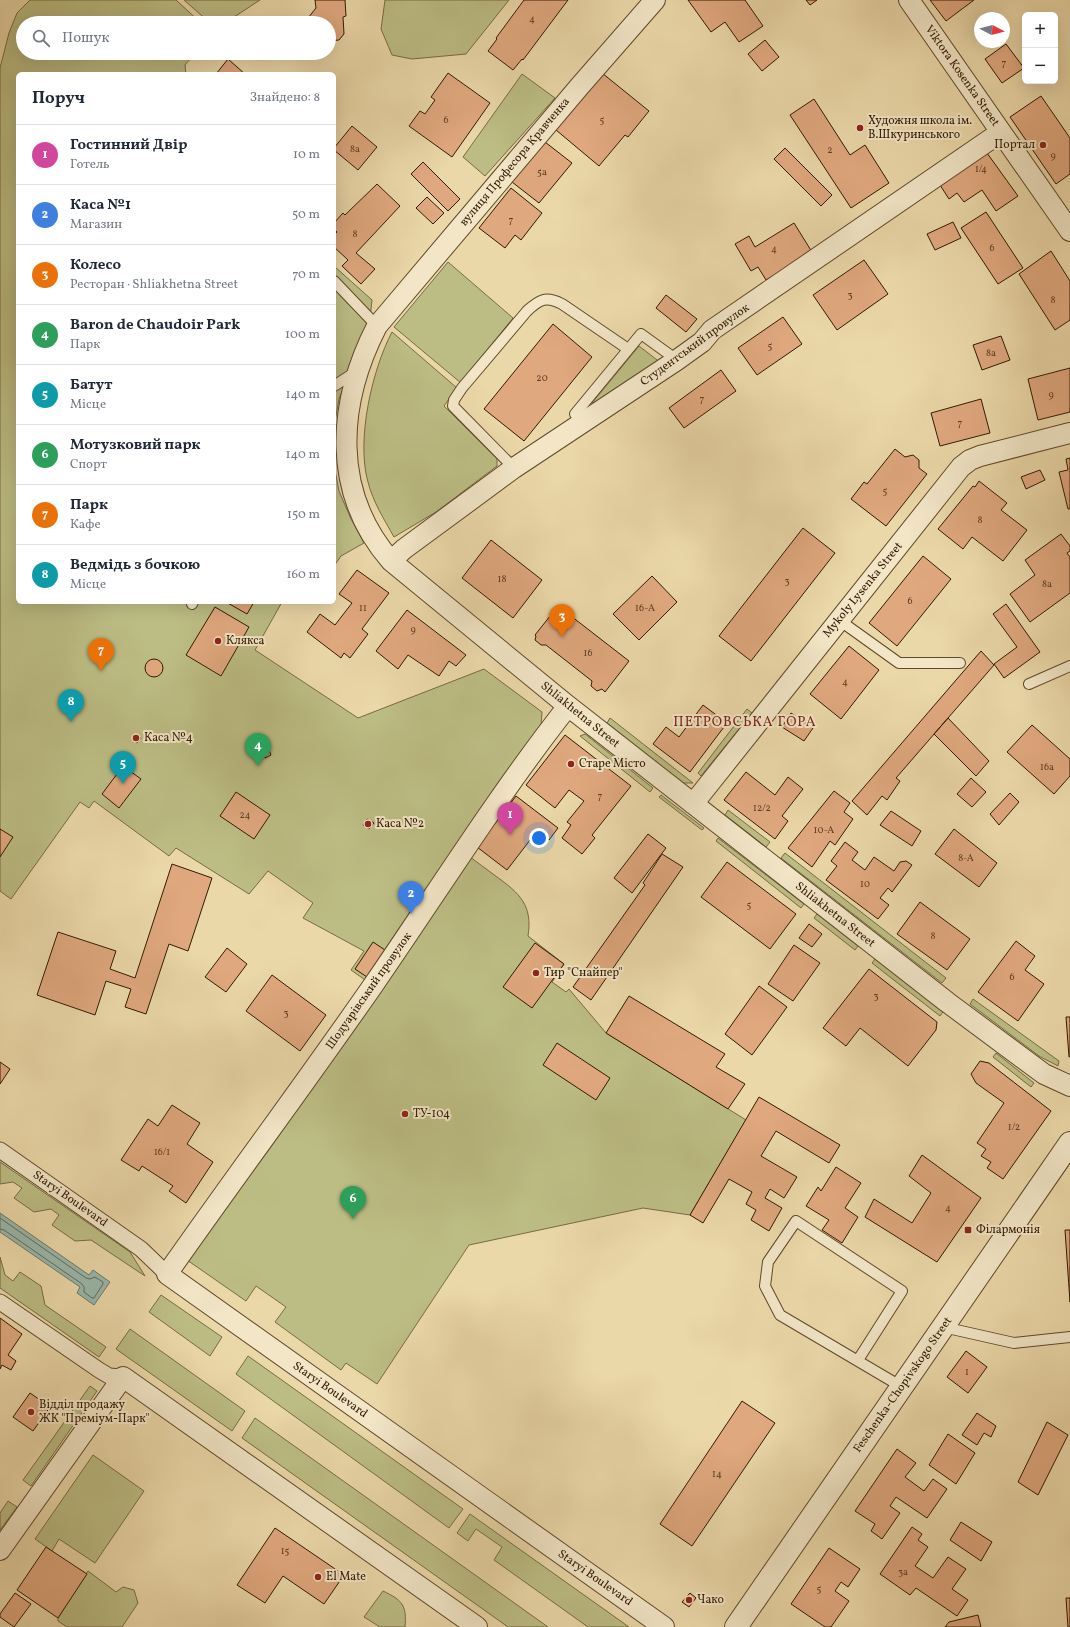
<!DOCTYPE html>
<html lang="uk">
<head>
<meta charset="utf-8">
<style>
  :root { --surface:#fff; --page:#f6f6f7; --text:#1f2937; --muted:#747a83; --line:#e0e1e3; --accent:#1a73e8 }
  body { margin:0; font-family:Vollkorn,serif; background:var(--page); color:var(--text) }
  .controls { position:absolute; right:12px; top:12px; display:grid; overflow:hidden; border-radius:6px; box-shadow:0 4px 16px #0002 }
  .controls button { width:36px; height:36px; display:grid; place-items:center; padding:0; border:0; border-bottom:1px solid var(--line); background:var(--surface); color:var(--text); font:20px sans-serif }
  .compass { position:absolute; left:974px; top:12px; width:36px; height:36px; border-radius:50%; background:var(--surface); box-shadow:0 4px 16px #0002; rotate:97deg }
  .you { position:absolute; left:539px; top:838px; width:14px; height:14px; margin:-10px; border:3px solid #fff; border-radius:50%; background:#1a73e8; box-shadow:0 0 0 6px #1a73e833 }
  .badge { display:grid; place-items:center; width:26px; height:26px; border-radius:50%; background:var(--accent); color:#fff; font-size:13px; font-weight:700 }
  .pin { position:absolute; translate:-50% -33px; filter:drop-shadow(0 1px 2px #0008) }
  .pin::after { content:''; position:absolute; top:21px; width:14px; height:12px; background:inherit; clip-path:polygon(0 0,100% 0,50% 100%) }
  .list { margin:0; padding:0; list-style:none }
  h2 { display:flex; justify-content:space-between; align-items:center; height:52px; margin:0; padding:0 16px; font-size:17px }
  h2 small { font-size:13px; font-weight:400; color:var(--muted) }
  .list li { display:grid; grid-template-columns:26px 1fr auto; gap:12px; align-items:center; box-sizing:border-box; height:60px; padding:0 16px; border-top:1px solid var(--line) }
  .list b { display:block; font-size:15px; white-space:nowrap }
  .list p { margin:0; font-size:13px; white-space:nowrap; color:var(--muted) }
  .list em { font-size:13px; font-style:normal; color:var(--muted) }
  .icon { flex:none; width:22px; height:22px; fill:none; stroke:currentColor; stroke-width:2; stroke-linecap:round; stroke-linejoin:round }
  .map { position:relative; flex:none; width:1070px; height:1627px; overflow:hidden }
  .search { position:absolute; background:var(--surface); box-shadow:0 4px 16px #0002; left:16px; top:16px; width:320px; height:44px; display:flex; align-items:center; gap:10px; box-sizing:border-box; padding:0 14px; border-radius:22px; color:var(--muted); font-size:15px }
  .panel { position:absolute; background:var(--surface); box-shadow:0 4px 16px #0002; left:16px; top:72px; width:320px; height:532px; border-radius:6px }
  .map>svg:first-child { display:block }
</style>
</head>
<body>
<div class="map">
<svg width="1070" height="1627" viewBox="0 0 1070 1627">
  <rect width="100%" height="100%" fill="#ebd8a9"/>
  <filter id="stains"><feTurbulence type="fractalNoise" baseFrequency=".005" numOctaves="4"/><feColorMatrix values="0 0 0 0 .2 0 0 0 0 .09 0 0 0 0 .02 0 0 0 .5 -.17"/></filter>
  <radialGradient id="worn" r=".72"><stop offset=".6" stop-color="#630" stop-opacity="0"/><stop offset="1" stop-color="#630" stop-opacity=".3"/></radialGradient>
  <path fill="#bcbd84" stroke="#776b42" d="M30,0H176L201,23H23V53H195L185,65L186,74H18V602H282L255,650L358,718L484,669L542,712L541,726L466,854C476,862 487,869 497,877C519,893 533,905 528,936L564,964L552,982L566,992L569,989L606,1033L746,1120L690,1215L643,1208L469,1245L377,1384L346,1363L341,1370L275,1322L286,1307L256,1286L246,1301L187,1260L368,982L351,970L364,951L303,918L313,903L268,871L249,894L176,848L169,856L94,801L89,808L80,802L11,899L0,891V68L9,33L17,13Z
    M184,0H260L225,23H210Z
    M385,0H509L466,54L412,59L392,55L381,29Z
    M522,74L555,98L485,176L463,157Z
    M448,262L513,318L461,383L394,327Z
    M334,266L372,300L370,318L339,399L334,427Z
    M392,332L457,388L444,406L497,459V466L436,512L394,537C384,519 373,502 368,482C356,440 372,370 392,332Z
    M639,346L661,363L597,407L592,403Z
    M334,465L339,491L351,519L364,543L341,556L334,566Z
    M747,709L752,713L701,776L698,773Z
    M610,718L693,783H684L679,780L607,723Z
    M585,734L653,788L650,792L580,736Z
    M661,795L704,828L702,830L659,797Z
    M728,810L770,842L766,847L725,815Z
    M718,838L804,904L801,908L716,841Z
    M785,853L946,978L942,983L781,858Z
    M817,914L858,946L855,950L814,918Z
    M875,959L943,1012L940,1016L872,963Z
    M973,999L1059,1061L1058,1066L1039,1056L970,1004Z
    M996,1053L1034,1083L1031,1087L993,1057Z
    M0,1162L130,1252L145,1276L91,1240L75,1241L52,1225L59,1215L51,1209L34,1212L14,1198L22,1188L13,1182L0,1184Z
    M0,1257L5,1275L13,1281L20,1272L41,1286L45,1305L106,1347L99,1357L0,1288Z
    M161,1295L222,1337L210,1356L149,1312Z
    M130,1329L245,1411L232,1431L116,1349Z
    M248,1356L463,1509L449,1528L236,1374Z
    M90,1386L97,1391L31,1486L23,1480Z
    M255,1418L548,1627H508L242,1438Z
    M93,1455L144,1491L95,1563L59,1539L52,1551L35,1539Z
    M8,1501L17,1507L0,1530V1513Z
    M470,1514L629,1627H588L494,1560L502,1547L476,1529L468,1541L457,1533Z
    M88,1571L116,1592L123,1587L134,1590L138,1603L122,1627H67L58,1621V1618Z
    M383,1591C402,1600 407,1605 405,1627H380L364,1617Z"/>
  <path fill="#99b9ad" stroke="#707968" d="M0,1213L89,1275L93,1270L110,1282L94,1305L77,1293L80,1287L0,1232Z"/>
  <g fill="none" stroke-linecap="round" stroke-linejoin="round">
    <path stroke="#666956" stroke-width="1" d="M0,1218L86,1278L90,1279L95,1277L103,1282V1284L94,1298H92L84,1292V1287L82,1284L4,1230L0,1229"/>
  </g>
  <path fill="#e0a87f" stroke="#321900" d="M315,0H345L346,16L343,17L344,34L339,40L329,41V23H276V22L308,18L316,8Z
    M524,0H568L523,60L522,59L513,70L488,51L497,39L496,38Z
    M688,0H745L763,26L739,42L725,22L711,32Z
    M806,0H817L810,5Z
    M930,0H974L946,21Z
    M765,40L779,57L762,71L748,54Z
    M1006,44L1024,68L1002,83L985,59Z
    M228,59L245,74H216Z
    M448,73L490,103L452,157L409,126L420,111L425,114L435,100L431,97Z
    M602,73L649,111L628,137L625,135L599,166L556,130Z
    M1041,96L1070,138V174L1056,184L1010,117Z
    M814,99L850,155L865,145L889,183L851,208L790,115Z
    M352,126L377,147L358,170L334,150V148Z
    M545,142L572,163L539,203L512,182Z
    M785,148L832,195L821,206L774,159Z
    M987,153L1018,196L996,211L982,190L964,202L957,193L949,199L940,185Z
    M423,162L460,199L448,211L411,174Z
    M377,184L400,206L356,253L375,269L361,284L342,266L348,260L334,247V235L337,232L334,229V223L343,213L345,215Z
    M511,188L542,213L521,240L515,235L505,248L479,228Z
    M427,197L444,213L433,224L416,208Z
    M986,212L1023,268L998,284L961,228Z
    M953,222L961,238L935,250L927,234Z
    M794,223L812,252L766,280L758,267L751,271L735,244L749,236L755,247Z
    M1051,251L1070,281V320L1055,330L1019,274Z
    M864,260L888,294L837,330L813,295Z
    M666,295L697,319L686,332L656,308Z
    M783,317L802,344L757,375L738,348Z
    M553,324L592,357L524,441L484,409Z
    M1001,336L1010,360L982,370L973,345Z
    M1070,368V412L1038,420L1028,379Z
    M721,370L736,391L684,428L669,408Z
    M981,399L990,433L940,446L931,413Z
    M895,449L905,457L913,455L919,460V468L927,474L886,526L851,499L864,482L867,484Z
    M1070,458V509H1068L1059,472L1068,470L1066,459Z
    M1040,470L1045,480L1026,489L1021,477Z
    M979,481L1007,503L1001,510L1027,530L1003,561L972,537L963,549L938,529L973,486L975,487Z
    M803,528L835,553L751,661L719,636Z
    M1061,534L1070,546V551L1067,553L1070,557V593L1030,622L1010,594L1035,575L1025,560Z
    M491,540L542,580L513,618L462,578Z
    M923,556L951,579L897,646L869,623Z
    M357,570L389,593L362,629L368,634L350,658L344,653L341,658L307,632L320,614L335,625L352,603L339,594Z
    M652,576L677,602L639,640L613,614Z
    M226,602H254L247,614Z
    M1006,604L1040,652L1004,678L994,664L1017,647L993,614Z
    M558,606L629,661L605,692L602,689L597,691L591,686L592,681L546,645H541L535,640L536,636L535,635Z
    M215,607L249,627L221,676L186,655Z
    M407,610L466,655L456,666L449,661L439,676L408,655L398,669L376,651Z
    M849,646L879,670L841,719L810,694Z
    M981,651L994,665L896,778L900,781L887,800L882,796L867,815L852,801Z
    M145 668a9 9 0 1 1 18 0a9 9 0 1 1-18 0Z
    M703,705L727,723L690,772L653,744L666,727L679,737Z
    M791,713L813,728L804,741L782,727Z
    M948,718L989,761L976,776L934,734Z
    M1032,725L1070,759V776L1054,794L1007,752Z
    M136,734L141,738L137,743L132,739Z
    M565,735L631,786L592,835L595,838L582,854L562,838L571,825L567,822L584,801L569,790L555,808L526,785Z
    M269,750L271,755L265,758L263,752Z
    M123,766L141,779L119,808L102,794Z
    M746,772L775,795L788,777L803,789L782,816L788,821L775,839L724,800Z
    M971,778L986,792L972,807L957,794Z
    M834,791L850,803L844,812L853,819L835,845L830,841L812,867L788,848Z
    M236,792L270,815L254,839L220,816Z
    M1010,793L1019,802L999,825L990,814Z
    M516,796L558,828L549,840L537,831L507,870L477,847Z
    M891,811L921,831L912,846L880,825Z
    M367,819L374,823L369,829L363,825Z
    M0,829L13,837L0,857Z
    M954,829L997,863L979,887L935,854Z
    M648,834L666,848L632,893L614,878Z
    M845,842L858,852L852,860L865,870L874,857L894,871L900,862L906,861L912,865L892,892L888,888L880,898L889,905L878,919L826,880L837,866L831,861Z
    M662,854L683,867L591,1000L573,987L645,885L643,883Z
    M727,862L796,914L770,949L701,897Z
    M172,864L212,878L188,951L169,944L146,1014L125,1007L131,989L106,981L95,1015L37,995L58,932L116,951L110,969L135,978Z
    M920,902L970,939L947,970L897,934Z
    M809,924L822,934L812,947L799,938Z
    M1016,941L1035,956L1025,970L1044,984L1018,1021L978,992Z
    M373,942L385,950L367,977L355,969Z
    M535,943L564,964L532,1008L503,987Z
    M794,945L820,963L793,1001L768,984Z
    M227,948L247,964L226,992L205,977Z
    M869,969L937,1022L936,1030L908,1066L860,1028L846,1046L823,1028Z
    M272,975L326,1015L300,1051L246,1011Z
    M759,986L787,1007L752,1055L725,1034Z
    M629,996L725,1054L716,1067L745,1084L728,1109L606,1033Z
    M1066,1017H1070V1057H1069Z
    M557,1043L610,1078L596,1100L543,1065Z
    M980,1061L989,1063L1051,1111L1003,1179L987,1168L991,1162L981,1156L986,1149L977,1143L1004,1103L976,1083L971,1074Z
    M0,1062L10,1069L0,1084Z
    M759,1097L840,1145L829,1163L776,1131L761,1156L797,1177L784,1198L770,1189L765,1198L782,1208L769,1231L751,1220L756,1210L746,1204L752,1192L729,1179L703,1223L690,1215Z
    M172,1105L200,1123L187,1144L213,1162L186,1203L169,1191L173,1186L142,1166L139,1171L121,1160L148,1119L158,1126Z
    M922,1155L981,1198L937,1262L865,1217L874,1199L912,1223L931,1193L909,1176Z
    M836,1167L861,1183L845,1208L858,1217L842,1243L822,1230L829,1220L806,1206L818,1187L821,1191Z
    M1065,1230H1070V1302Z
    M0,1318L22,1334L8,1355L16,1361L11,1370L2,1365L0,1369Z
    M966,1351L987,1367L968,1393L947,1377Z
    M30,1393L50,1407L33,1431L13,1417Z
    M742,1401L775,1423L692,1546L660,1524Z
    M977,1413L996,1426L991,1437L984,1433L977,1445L962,1435Z
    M1047,1422L1068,1435L1038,1495L1018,1482Z
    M948,1434L975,1453L956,1484L929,1465Z
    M897,1449L916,1463L905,1477L924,1491L933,1479L947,1489L927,1518L896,1497L890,1506L900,1513L882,1539L871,1531L875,1524L855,1511Z
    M961,1522L992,1542L981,1561L950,1540Z
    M912,1527L922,1534L918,1540L928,1547L915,1566L933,1578L948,1557L966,1569L952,1589L968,1600L957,1616L916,1588L910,1595L880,1574Z
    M275,1528L344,1575L324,1604L283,1576L265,1603L237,1585Z
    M46,1547L87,1574L58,1618L17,1590Z
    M829,1548L860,1569L848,1587L841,1582L835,1591L849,1601L831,1627H825L791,1604Z
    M15,1593L31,1604L14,1627L0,1617V1614Z
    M690,1593L696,1598L689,1607L682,1602Z
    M1066,1598H1070V1627H1068Z
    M978,1615L981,1627H945L949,1622Z"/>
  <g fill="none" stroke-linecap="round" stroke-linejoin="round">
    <defs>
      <path id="service" d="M334,281L377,326
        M334,386L357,371
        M584,422L575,414L641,334L677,360
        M514,468L453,406L454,400L462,388L527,311C540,299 546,296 562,304L628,349
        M192,604L193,602
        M839,620L899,663H960
        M1029,684L1070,666
        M943,1327L1014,1343L1070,1337
        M858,1360L902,1291L796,1221L768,1262L765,1286L780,1315L902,1387"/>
      <path id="pedestrian" d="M0,1150L141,1249L167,1274
        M0,1302L99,1370L109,1376L123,1377"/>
      <path id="minor" d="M655,0L579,87L377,326C337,404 331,492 391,561L568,706L947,1002L1044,1074L1070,1086
        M909,0L1070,231
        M391,561L404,549L514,468L677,360L702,342L712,330L1001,132
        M568,706C498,795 438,891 374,984C306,1082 235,1177 167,1274L664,1627
        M693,804L961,467L970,460L980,456L1070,433
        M0,1550L123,1377L477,1627"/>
      <path id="tertiary" d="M736,1627L1070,1143"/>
    </defs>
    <use href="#service" stroke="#60492a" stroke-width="12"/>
    <use href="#pedestrian" stroke="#60492a" stroke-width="17"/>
    <use href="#minor" stroke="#60492a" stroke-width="22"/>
    <use href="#tertiary" stroke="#60492a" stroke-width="24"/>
    <use href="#service" stroke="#f2e6c7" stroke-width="10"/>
    <use href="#pedestrian" stroke="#f2e6c7" stroke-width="15"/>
    <use href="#minor" stroke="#f2e6c7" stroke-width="20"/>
    <use href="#tertiary" stroke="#f2e6c7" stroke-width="22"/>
  </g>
  <g fill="#8f2418" stroke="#f2e6c7" stroke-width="1.5">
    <circle cx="860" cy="128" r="4"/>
    <circle cx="1043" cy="145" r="4"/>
    <circle cx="218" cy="641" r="4"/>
    <circle cx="136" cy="738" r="4"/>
    <circle cx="571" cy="764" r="4"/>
    <circle cx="368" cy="824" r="4"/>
    <circle cx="536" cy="973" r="4"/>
    <circle cx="405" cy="1114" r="4"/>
    <rect x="964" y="1226" width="8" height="8" rx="2"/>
    <circle cx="31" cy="1412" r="4"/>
    <circle cx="318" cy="1577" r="4"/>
    <circle cx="689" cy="1600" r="4"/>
  </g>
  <g text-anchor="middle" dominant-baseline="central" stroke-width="4" stroke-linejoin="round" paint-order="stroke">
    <g font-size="10" fill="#5e3d20">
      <text x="532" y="19">4</text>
      <text x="1004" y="63">7</text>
      <text x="446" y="120">6</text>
      <text x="602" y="120">5</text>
      <text x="355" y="149">8а</text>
      <text x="830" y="150">2</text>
      <text x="1053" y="156">9</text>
      <text x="981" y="169">1/4</text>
      <text x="542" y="172">5а</text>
      <text x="511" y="220">7</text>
      <text x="355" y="234">8</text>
      <text x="992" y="248">6</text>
      <text x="774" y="249">4</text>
      <text x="850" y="295">3</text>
      <text x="1053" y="300">8</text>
      <text x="770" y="346">5</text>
      <text x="991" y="353">8а</text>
      <text x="542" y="378">20</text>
      <text x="1051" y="395">9</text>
      <text x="702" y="399">7</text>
      <text x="960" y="423">7</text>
      <text x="885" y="491">5</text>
      <text x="980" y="520">8</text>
      <text x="502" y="579">18</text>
      <text x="787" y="581">3</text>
      <text x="1047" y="584">8а</text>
      <text x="910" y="601">6</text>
      <text x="363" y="608">11</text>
      <text x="645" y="608">16-А</text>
      <text x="413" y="630">9</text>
      <text x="588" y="653">16</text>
      <text x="845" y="682">4</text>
      <text x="1047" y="767">16а</text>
      <text x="600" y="796">7</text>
      <text x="762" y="808">12/2</text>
      <text x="245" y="815">24</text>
      <text x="824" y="830">10-А</text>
      <text x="966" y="858">8-А</text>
      <text x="865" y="884">10</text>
      <text x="749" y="905">5</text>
      <text x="933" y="936">8</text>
      <text x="1012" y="977">6</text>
      <text x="876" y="996">3</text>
      <text x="286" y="1013">3</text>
      <text x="1014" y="1127">1/2</text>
      <text x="162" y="1152">16/1</text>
      <text x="948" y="1208">4</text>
      <text x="967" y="1372">1</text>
      <text x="717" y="1474">14</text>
      <text x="285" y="1551">15</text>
      <text x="903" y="1572">3а</text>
      <text x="819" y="1589">5</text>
    </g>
    <g font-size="12" fill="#321900" stroke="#f2e6c7">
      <text transform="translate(962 76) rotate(55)">Viktora Kosenka Street</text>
      <text transform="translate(515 162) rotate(-50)">вулиця Професора Кравченка</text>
      <text transform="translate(695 345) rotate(-36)">Студентський провулок</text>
      <text transform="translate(863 590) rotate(-51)">Mykoly Lysenka Street</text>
      <text transform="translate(580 715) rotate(39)">Shliakhetna Street</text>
      <text transform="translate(835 915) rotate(38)">Shliakhetna Street</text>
      <text transform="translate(369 991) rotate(-55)">Шодуарівський провулок</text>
      <text transform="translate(70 1199) rotate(35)">Staryi Boulevard</text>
      <text transform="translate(903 1385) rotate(-55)">Feschenka-Chopivskogo Street</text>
      <text transform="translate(330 1390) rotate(35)">Staryi Boulevard</text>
      <text transform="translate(595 1578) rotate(35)">Staryi Boulevard</text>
    </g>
    <g font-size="12" fill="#321900" stroke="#f2e6c7" text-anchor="start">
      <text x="868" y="121">Художня школа ім.<tspan x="868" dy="14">В.Шкуринського</tspan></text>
      <text x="1035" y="145" text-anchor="end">Портал</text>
      <text x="226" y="641">Клякса</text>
      <text x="144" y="738">Каса №4</text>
      <text x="579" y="764">Старе Місто</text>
      <text x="376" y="824">Каса №2</text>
      <text x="544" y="973">Тир "Снайпер"</text>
      <text x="413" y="1114">ТУ-104</text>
      <text x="976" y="1230">Філармонія</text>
      <text x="39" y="1405">Відділ продажу<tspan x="39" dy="14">ЖК "Преміум-Парк"</tspan></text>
      <text x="326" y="1577">El Mate</text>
      <text x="697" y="1600">Чако</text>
    </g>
    <g font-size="14" letter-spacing="1" fill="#7a1f14" stroke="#f2e6c7">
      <text x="745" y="722">ПЕТРОВСЬКА ГОРА</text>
    </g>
  </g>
  <rect width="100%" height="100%" filter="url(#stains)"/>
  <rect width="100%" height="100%" fill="url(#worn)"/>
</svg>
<div class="controls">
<button>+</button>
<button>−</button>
</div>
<svg class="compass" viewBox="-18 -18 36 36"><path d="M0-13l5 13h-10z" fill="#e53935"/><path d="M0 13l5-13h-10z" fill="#747a83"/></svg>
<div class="you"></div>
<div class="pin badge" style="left:510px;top:835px;background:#d1479c">1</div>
<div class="pin badge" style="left:411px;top:914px;background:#3f7fe0">2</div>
<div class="pin badge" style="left:562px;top:637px;background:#e8710a">3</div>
<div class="pin badge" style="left:258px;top:766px;background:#2e9e5b">4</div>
<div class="pin badge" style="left:123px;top:784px;background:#0f9aa8">5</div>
<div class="pin badge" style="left:353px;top:1219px;background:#2e9e5b">6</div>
<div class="pin badge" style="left:101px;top:671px;background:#e8710a">7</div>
<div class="pin badge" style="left:71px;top:722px;background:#0f9aa8">8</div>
<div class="search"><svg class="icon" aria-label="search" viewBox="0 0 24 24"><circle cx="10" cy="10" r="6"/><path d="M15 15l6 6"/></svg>Пошук</div>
<section class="panel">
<h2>Поруч<small>Знайдено: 8</small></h2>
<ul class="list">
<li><span class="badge" style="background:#d1479c">1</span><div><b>Гостинний Двір</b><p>Готель</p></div><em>10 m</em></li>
<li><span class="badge" style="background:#3f7fe0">2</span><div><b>Каса №1</b><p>Магазин</p></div><em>50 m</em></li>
<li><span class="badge" style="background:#e8710a">3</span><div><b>Колесо</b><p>Ресторан · Shliakhetna Street</p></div><em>70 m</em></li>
<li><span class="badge" style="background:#2e9e5b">4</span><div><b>Baron de Chaudoir Park</b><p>Парк</p></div><em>100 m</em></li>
<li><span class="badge" style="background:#0f9aa8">5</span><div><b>Батут</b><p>Місце</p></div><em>140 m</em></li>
<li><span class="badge" style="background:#2e9e5b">6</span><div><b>Мотузковий парк</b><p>Спорт</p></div><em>140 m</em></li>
<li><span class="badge" style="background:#e8710a">7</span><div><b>Парк</b><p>Кафе</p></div><em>150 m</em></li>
<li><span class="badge" style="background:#0f9aa8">8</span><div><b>Ведмідь з бочкою</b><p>Місце</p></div><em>160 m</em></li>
</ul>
</section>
</div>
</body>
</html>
